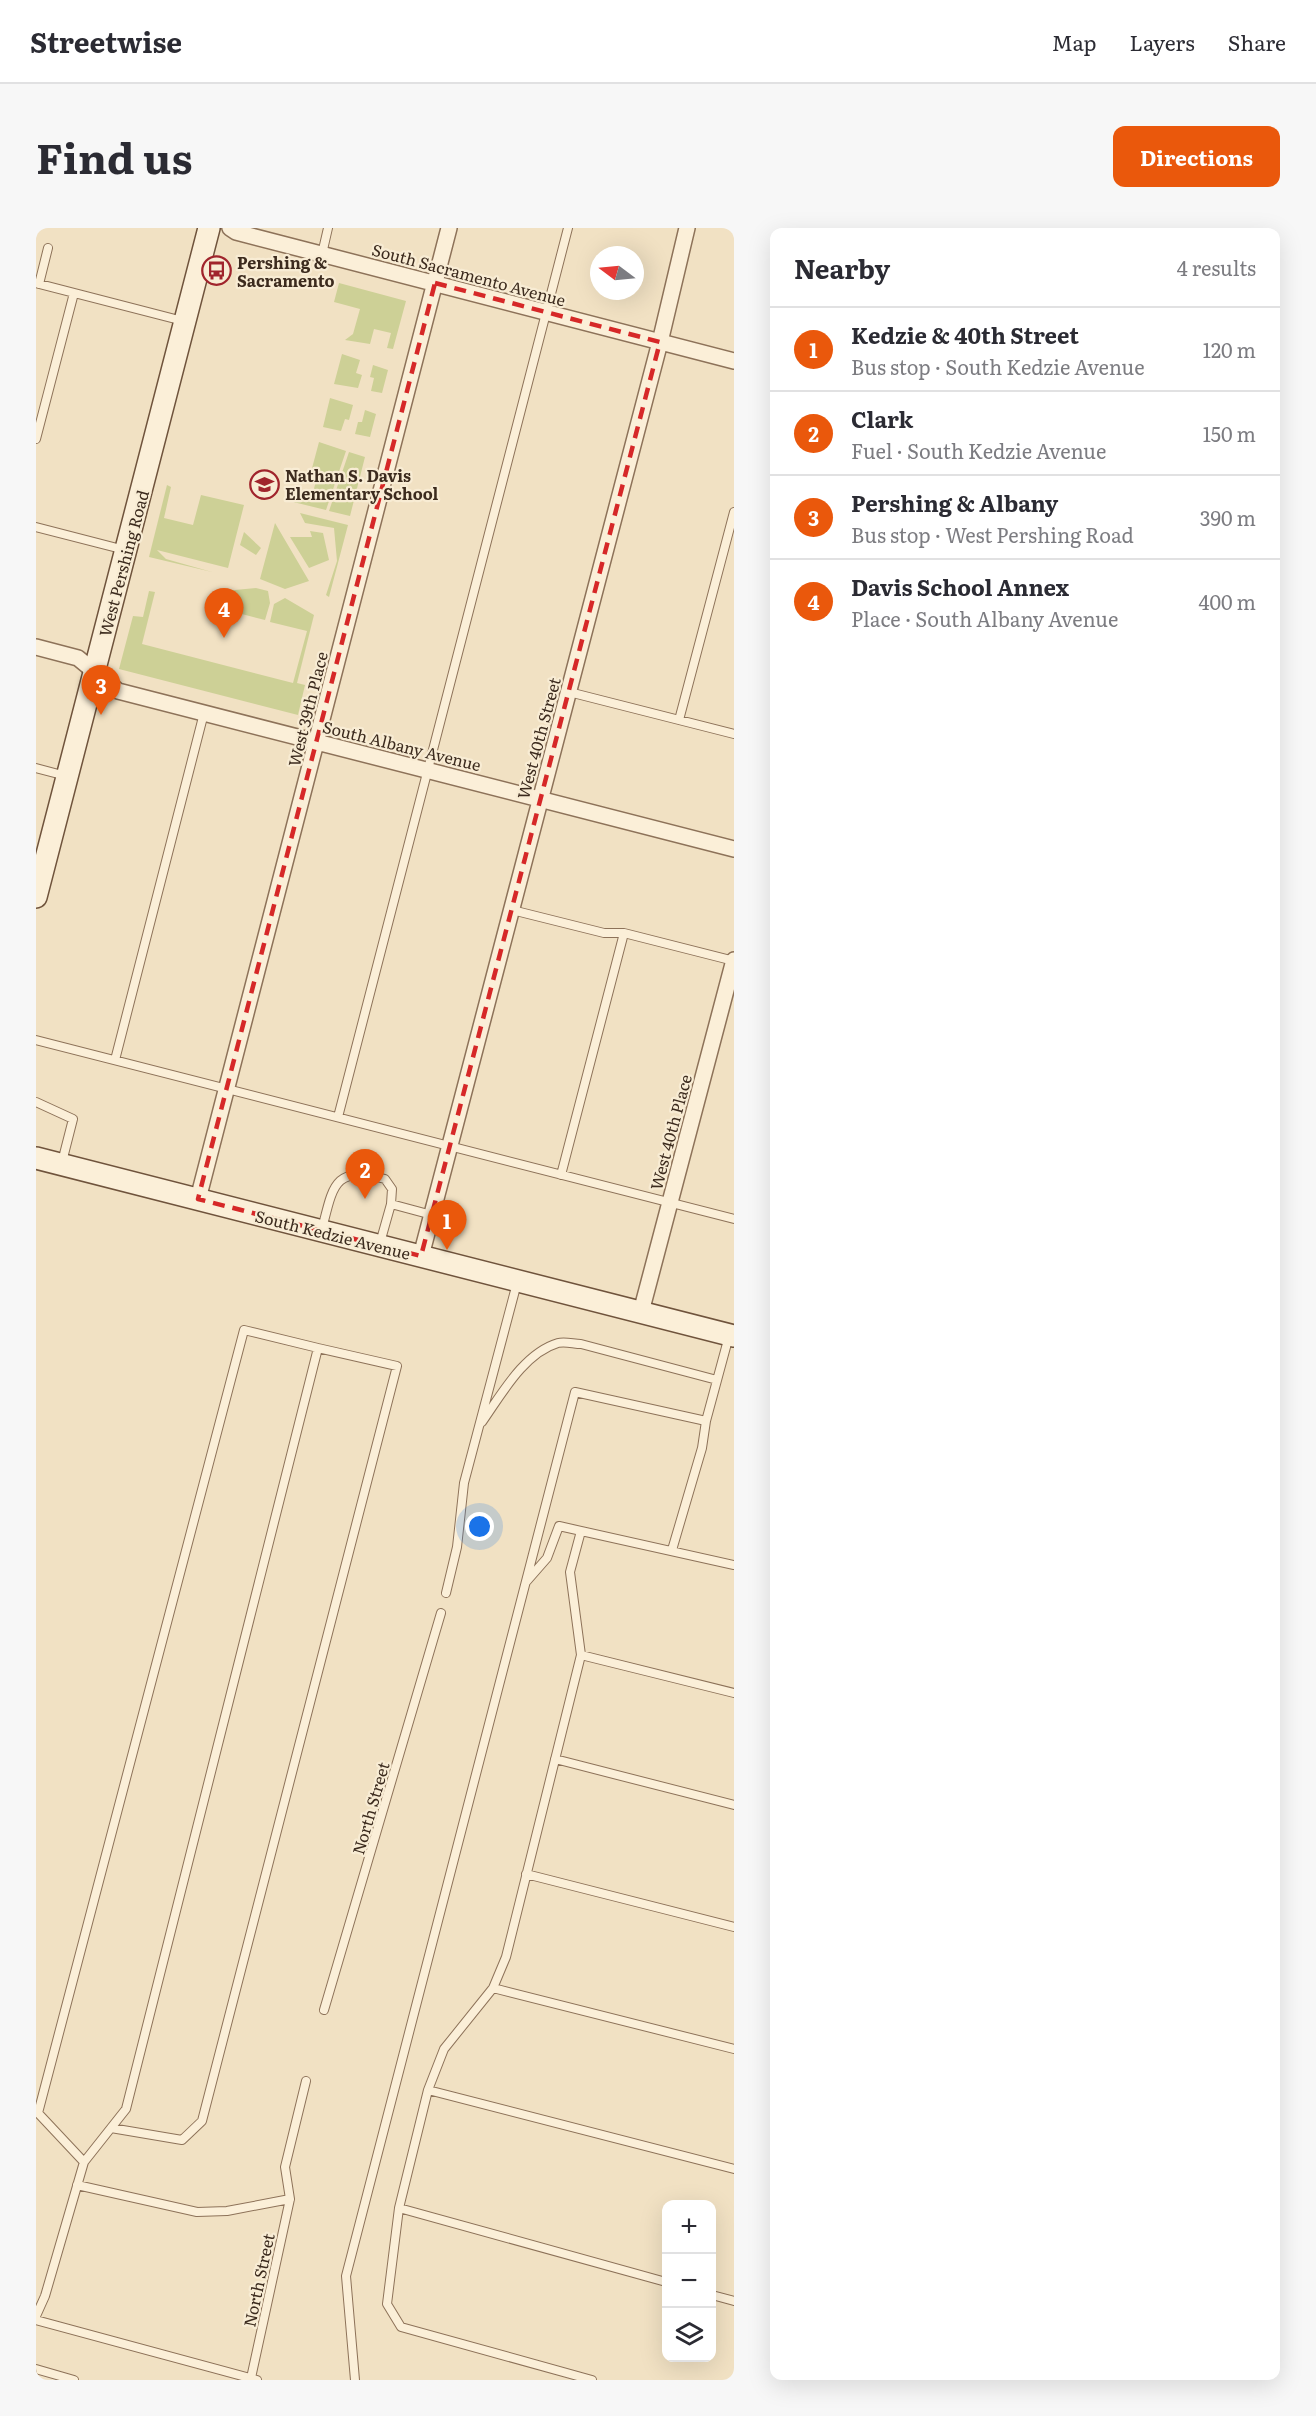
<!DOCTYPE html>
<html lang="en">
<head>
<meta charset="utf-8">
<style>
  :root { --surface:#fff; --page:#f7f7f7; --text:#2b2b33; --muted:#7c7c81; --line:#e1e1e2; --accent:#ea580c }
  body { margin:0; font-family:Literata,serif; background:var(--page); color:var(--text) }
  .controls { position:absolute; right:18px; bottom:18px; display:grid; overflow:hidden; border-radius:12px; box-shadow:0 6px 24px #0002 }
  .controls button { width:54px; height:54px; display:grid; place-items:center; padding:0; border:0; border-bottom:2px solid var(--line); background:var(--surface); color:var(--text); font:30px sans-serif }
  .compass { position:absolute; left:554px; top:18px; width:54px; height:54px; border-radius:50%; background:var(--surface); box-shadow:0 6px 24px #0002; rotate:286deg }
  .you { position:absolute; left:444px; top:1299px; width:21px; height:21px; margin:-15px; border:4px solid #fff; border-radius:50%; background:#1a73e8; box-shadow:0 0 0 9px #1a73e833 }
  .badge { display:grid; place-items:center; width:39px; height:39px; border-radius:50%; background:var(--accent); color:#fff; font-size:20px; font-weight:700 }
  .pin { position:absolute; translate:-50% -50px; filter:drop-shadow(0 2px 3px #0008) }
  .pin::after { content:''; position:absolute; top:32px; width:21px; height:18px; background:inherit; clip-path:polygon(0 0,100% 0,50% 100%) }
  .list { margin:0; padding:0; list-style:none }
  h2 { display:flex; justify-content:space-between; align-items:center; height:78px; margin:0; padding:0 24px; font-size:26px }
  h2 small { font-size:20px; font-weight:400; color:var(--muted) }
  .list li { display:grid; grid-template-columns:39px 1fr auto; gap:18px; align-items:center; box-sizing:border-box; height:84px; padding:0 24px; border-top:2px solid var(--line) }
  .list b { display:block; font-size:22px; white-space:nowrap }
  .list p { margin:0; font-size:20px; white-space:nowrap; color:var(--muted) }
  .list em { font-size:20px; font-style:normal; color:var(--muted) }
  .icon { flex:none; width:33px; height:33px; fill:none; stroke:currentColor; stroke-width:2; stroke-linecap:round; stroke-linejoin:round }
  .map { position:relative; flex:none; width:698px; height:2152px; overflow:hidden; border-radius:12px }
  header { display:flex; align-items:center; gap:36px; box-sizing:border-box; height:84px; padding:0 30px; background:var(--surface); border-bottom:2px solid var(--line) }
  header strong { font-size:28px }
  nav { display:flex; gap:33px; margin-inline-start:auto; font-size:21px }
  .intro { display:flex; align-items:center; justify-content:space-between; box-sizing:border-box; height:144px; padding:0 36px }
  h1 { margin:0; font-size:42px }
  .button { padding:15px 27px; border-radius:12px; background:var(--accent); color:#fff; font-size:21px; font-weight:700 }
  main { display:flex; gap:36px; padding:0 36px }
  aside { flex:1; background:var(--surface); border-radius:12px; box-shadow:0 6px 24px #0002 }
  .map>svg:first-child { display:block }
</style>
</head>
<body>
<header>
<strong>Streetwise</strong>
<nav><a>Map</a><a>Layers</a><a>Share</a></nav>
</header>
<div class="intro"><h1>Find us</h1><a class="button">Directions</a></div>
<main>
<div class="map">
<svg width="698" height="2152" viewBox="0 0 698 2152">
  <rect width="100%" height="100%" fill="#f1e1c3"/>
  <path fill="#cdd096" d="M303,55L370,73L357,121L351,120L355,105L338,101L334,116L309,112L317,106L324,81L298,74Z
    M306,126L324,132L320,145L326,147L322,160L298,156Z
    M337,137L352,142L346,165L335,163L338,150L334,149Z
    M294,170L317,177L313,192L309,191L305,203L287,199Z
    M329,182L340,186L334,209L319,206L322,194H326Z
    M283,214L310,223L290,282L249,272L252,259L277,264L282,246L275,244Z
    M313,224L329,229L314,288L293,283Z
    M131,257L135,259L128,290L157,297L165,267L208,277L192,340L121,322L130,331L176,344L113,329Z
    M264,285L312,297L293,369L290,367L301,333L298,300L269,295Z
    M239,295L273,353L249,361L224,351Z
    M274,303L287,305L293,332L273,340L254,309H276Z
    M208,304L225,320L220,327L204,317Z
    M220,360L232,363L234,375L229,392L183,380L188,363Z
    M113,363L119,364L106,416L257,455L271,403L234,394L238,376L249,370L278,387L261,455L269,457L262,487L83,441L97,388L107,389Z"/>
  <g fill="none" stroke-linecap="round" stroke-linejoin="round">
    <defs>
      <path id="lane" d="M286,26L292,0
        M0,55L147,93
        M3,56L12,20
        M0,211L38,65
        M0,299L89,322
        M533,464L698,506
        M643,492L698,284
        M0,540L30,548
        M476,682L568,705H588L698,733
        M0,812L698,991
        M79,832L168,485
        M0,874L37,891L26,934
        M302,889L532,0
        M525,947L588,705
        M355,976L396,987
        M286,1001C297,958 298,937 349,951L356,961L355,976L344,1015
        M446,1194C465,1167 488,1125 522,1115C529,1113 538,1116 545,1116L681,1152
        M545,1303L534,1344L545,1427L470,1729L457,1760L408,1821L392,1862L363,1980L351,2076L365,2099L556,2152
        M636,1322L666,1220L670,1193
        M490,1354L511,1330L523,1298L698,1337
        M410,1365L421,1319L428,1255L481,1055
        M545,1427L698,1465
        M519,1531L698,1577
        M490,1646L698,1699
        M457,1760L698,1821
        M288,1782L405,1385
        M392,1862L698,1941
        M75,1900L146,1912L166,1893L361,1138L282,1120
        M41,1957L161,1984L191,1983L254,1971
        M363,1980L630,2054
        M676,2067L698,2073
        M0,2088L9,2068L48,1934L90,1881L282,1120L208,1102L2,1885L48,1934
        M0,2092L221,2152
        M0,2141L38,2152
        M215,2150L254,1971L249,1939L270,1853
        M319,2152L310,2048L539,1164L670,1193L693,1108"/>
      <path id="street" d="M194,0L200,4L698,133
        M0,419L42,430L82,463L698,621
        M162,971L413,0
        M385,1028L624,114L651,0
        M605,1084L698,732"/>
      <path id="secondary" d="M0,669L173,0
        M0,930L698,1108"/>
    </defs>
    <use href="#lane" stroke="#8d7259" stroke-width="10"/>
    <use href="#street" stroke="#8d7259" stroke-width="18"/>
    <use href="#secondary" stroke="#6f533c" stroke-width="24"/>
    <use href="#lane" stroke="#fbefd8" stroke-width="8"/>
    <use href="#street" stroke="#fbefd8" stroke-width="15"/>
    <use href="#secondary" stroke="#fbefd8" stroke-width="21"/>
  </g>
  <path fill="none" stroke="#d62828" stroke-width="4.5" stroke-dasharray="12 8" stroke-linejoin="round" d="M399,55L624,114L385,1028L162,971Z"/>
  <defs>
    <symbol id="bus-ring" viewBox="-11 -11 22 22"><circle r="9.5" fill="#f8ecd4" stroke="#a0242c" stroke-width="1.5"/><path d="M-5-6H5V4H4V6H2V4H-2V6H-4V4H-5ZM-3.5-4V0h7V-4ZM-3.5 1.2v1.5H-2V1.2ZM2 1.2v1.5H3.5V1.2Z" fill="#a0242c"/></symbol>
    <symbol id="school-ring" viewBox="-11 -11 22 22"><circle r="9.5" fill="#f8ecd4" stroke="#a0242c" stroke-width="1.5"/><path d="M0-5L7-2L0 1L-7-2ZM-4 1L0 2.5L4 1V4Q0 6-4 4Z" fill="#a0242c"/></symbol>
  </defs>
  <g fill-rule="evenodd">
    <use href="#bus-ring" x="164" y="26" width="33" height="33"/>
    <use href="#school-ring" x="212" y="240" width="33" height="33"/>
  </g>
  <g text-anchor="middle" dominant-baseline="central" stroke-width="4.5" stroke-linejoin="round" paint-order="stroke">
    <g font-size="16" font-weight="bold" fill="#3c2b1e" stroke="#f8ecd4" text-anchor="start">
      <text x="201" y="34">Pershing &amp;<tspan x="201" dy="18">Sacramento</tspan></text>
      <text x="249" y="247">Nathan S. Davis<tspan x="249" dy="18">Elementary School</tspan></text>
    </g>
    <g font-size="16" fill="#3c2b1e" stroke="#f8ecd4">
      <text transform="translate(433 46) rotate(15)">South Sacramento Avenue</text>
      <text transform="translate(87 335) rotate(-75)">West Pershing Road</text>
      <text transform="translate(271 481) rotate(-76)">West 39th Place</text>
      <text transform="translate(502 510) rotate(-75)">West 40th Street</text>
      <text transform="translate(366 517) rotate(14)">South Albany Avenue</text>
      <text transform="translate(634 904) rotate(-75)">West 40th Place</text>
      <text transform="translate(297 1006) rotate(14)">South Kedzie Avenue</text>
      <text transform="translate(334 1580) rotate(-74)">North Street</text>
      <text transform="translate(222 2052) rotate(-78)">North Street</text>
    </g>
  </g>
</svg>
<div class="controls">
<button>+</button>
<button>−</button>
<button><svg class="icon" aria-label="layers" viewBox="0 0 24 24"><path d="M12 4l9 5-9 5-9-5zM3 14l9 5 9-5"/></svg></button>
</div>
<svg class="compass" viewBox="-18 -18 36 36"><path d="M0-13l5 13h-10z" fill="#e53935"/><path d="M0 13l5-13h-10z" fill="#7c7c81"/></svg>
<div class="you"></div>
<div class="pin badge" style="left:411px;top:1022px">1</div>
<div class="pin badge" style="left:329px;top:971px">2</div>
<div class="pin badge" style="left:65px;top:487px">3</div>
<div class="pin badge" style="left:188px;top:410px">4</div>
</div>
<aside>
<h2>Nearby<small>4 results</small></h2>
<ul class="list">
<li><span class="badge">1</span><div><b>Kedzie &amp; 40th Street</b><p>Bus stop · South Kedzie Avenue</p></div><em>120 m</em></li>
<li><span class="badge">2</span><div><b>Clark</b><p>Fuel · South Kedzie Avenue</p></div><em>150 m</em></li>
<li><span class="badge">3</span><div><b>Pershing &amp; Albany</b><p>Bus stop · West Pershing Road</p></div><em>390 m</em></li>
<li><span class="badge">4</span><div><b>Davis School Annex</b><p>Place · South Albany Avenue</p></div><em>400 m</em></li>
</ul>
</aside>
</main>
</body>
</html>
